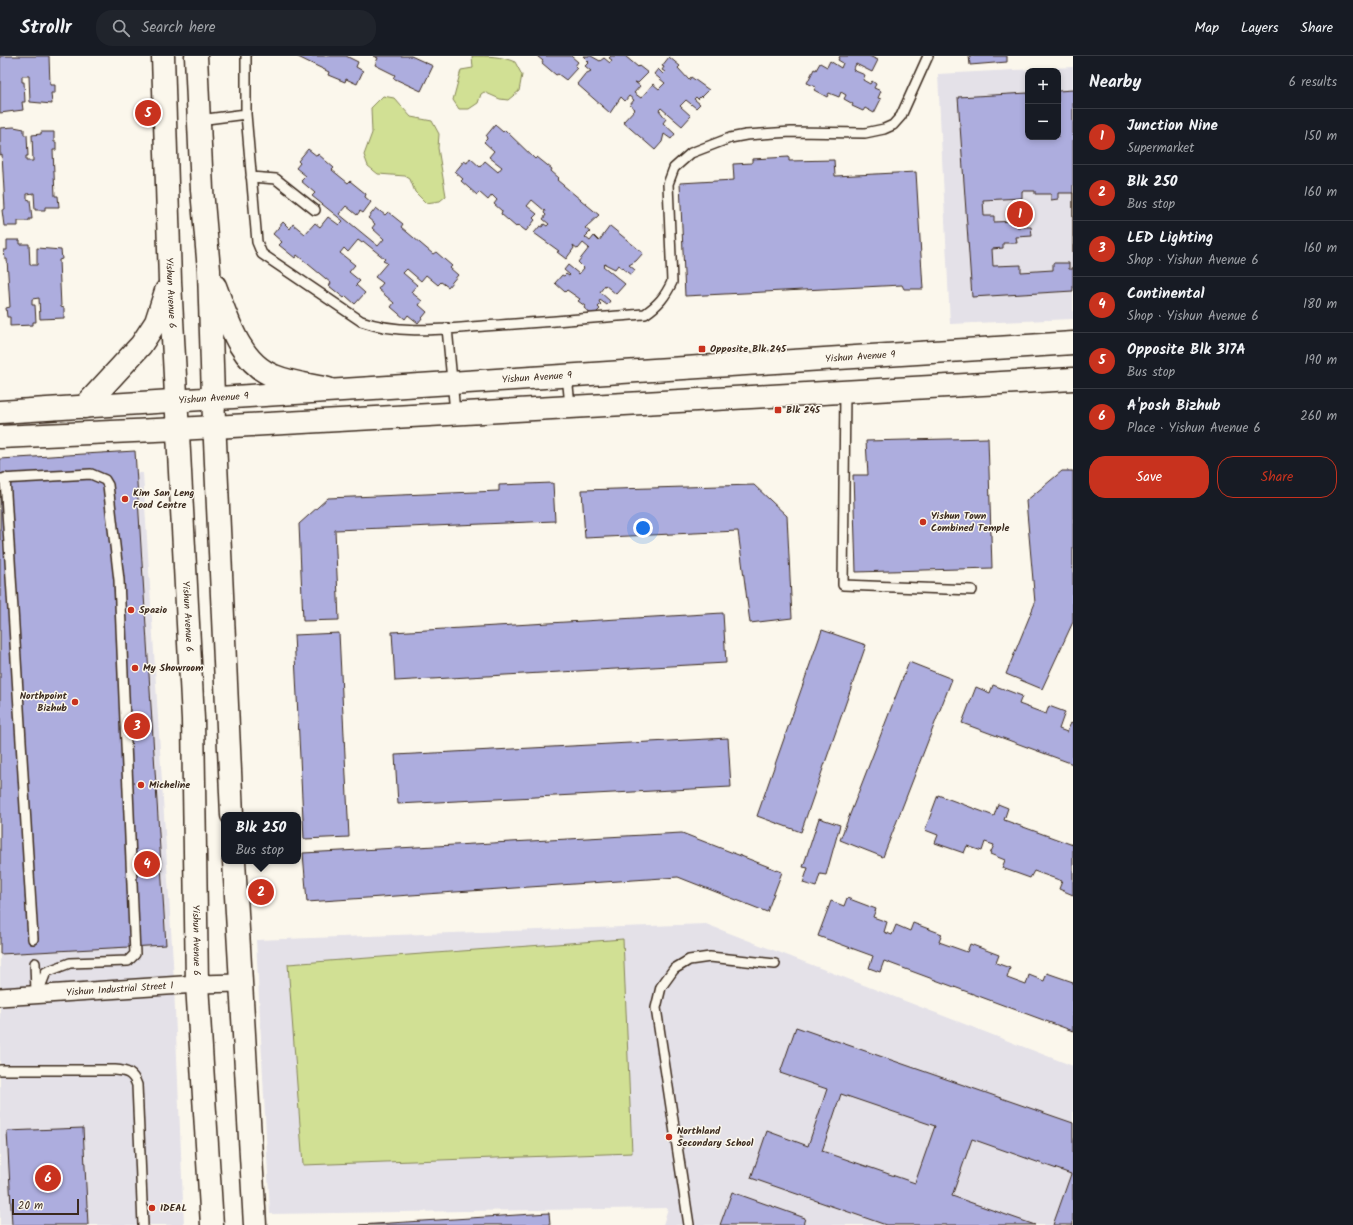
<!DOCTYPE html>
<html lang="en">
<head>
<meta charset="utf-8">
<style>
  :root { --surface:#171b24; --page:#20242c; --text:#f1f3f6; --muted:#9ea1a6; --line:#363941; --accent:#c8321e }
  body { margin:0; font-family:Kalam,sans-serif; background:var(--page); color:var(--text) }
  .controls { position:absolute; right:12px; top:12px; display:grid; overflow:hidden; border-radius:8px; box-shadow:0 2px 6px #0003 }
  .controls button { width:36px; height:36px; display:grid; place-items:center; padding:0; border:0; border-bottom:1px solid var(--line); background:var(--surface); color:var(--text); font:20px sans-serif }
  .scale { position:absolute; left:12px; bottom:10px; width:67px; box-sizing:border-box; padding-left:4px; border:2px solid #3b2a1e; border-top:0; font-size:11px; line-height:14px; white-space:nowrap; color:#3b2a1e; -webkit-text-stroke:3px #fbf7ec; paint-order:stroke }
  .you { position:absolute; left:643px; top:472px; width:14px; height:14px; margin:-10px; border:3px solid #fff; border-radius:50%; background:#1a73e8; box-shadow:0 0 0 6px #1a73e833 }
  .badge { display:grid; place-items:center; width:26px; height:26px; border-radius:50%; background:var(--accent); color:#fff; font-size:13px; font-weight:700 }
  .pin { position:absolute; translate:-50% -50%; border:2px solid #fff; box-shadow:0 1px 4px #0006 }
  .popup { position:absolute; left:221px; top:756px; width:80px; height:52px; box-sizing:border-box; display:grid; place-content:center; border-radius:8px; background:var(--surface); filter:drop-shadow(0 1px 3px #0005); font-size:13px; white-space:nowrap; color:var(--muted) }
  .popup b { font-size:15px; color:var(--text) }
  .popup::after { content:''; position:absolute; left:50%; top:100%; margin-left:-8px; border:8px solid transparent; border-top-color:var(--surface) }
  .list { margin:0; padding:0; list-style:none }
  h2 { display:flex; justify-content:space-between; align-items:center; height:52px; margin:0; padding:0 16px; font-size:17px }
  h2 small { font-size:13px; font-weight:400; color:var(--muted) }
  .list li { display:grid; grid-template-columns:26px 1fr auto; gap:12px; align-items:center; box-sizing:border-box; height:56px; padding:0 16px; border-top:1px solid var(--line) }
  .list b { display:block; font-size:15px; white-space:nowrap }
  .list p { margin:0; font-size:13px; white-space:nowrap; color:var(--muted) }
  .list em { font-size:13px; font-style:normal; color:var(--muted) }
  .actions { display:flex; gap:8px; padding:12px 16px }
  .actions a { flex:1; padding:9px 0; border:1px solid var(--accent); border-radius:16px; text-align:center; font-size:14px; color:var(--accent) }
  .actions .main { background:var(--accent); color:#fff }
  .icon { flex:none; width:22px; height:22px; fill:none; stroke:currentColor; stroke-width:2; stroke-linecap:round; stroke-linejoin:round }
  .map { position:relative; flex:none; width:1073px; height:1169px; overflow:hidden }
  header { display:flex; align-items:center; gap:24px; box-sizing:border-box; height:56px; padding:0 20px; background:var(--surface); border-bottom:1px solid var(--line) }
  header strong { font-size:19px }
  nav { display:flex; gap:22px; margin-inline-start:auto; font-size:14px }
  .search { width:280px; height:36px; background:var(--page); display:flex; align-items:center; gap:10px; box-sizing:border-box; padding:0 14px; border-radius:16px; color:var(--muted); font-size:15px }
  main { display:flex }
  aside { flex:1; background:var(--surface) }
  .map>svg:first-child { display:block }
</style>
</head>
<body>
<header>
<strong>Strollr</strong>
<div class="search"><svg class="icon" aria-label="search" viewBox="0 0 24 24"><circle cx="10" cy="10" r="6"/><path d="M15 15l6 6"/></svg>Search here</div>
<nav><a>Map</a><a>Layers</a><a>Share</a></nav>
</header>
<main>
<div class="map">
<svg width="1073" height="1169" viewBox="0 0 1073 1169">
  <rect width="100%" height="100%" fill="#fbf7ec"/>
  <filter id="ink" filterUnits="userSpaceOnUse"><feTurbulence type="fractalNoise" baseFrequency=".025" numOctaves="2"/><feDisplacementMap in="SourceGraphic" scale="8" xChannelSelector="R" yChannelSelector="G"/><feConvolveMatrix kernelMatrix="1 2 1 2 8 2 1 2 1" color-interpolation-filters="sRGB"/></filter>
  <g filter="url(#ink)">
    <path fill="#e4e1e8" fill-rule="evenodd" d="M1073,11V263L950,268L938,18ZM1028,15H1058V81H1028Z
      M143,417L173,906L184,1169H0V419Z
      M706,868L1073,1010V1169H663L668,1152L270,1158L256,884Z"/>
    <path fill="#d1e094" stroke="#868559" d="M472,0C488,0 501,0 515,6L522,19L519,35L508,44L500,43L484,36L481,38L478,47L469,53H459L453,44L461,14L473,12Z
      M383,40L394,42L411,61L432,65L439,78L438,92L446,140L440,145L426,147L415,136L410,123L405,120L378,118L368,110L364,99L372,77L371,52Z
      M623,883L632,1097L303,1109L288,908Z"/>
    <path fill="#adadde" stroke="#3b2a1e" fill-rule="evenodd" d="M0,0H49L50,29H55V37H51L52,48L30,46L29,20H22V26H24L25,46H22L23,54L0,57Z
      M296,0H346L358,6L356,11L363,15L357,28L346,23L345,26L328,19L329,16Z
      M373,0H411L433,10L421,35L393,22L395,19L375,9L378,2Z
      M537,0H571L578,6L575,10L577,12L566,24L558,18L556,19L542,7L543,5Z
      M583,0H591L600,5L604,2L610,7L612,4L609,2L611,0H625L638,11L639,10L648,17L638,27L635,26L640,30L634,37L641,42L653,28L659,33L665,27L654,18L658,13L663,18L665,16L662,14L664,11L662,10L669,1L680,10L678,12L689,24L691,21L709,34L702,41L701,40L698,43L696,41L694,43L700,48L696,52L686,44L680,50L691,60L682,70L661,52L659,54L666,63L663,67L675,78L671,83L664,78L662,86L655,94L623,66L635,53L630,49L634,44L629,40L625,45L621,41L610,57L577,28L585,18L591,15L585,10L589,6Z
      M840,0H869L878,4L872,16L856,8L853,14L865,19L863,24L870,28L872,25L876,28L874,32L881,35L878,42L881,43L874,57L865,52L863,55L852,50L853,48L844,43L846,39L841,36L839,41L829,37L827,41L814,34L816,31L807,27L814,13L816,14L820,7L827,11L830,5L841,12L843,7L838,4Z
      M969,0H1007V6L970,9Z
      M1073,34V235L972,241L958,41L1028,37V81H1058V35Z
      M495,69L503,76L505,74L535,103L537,101L552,113L551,115L559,122L557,124L599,159L585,172L590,176L585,181L590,185L594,180L599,185L610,170L643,197L636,205L629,209L635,214L631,219L618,209L615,213L605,208L603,210L625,228L616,238L605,229L600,236L610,245L607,249L600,244L599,246L601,248L598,251L600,253L593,260L584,252L585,250L578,245L580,243L567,234L565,236L555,227L562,219L564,220L566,218L569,220L570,219L564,214L568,209L579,218L584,212L578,206L589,192L583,187L578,193L573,189L574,192L566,203L557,196L559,195L534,177L540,170L542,171L544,168L547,170L549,168L543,163L546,159L544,157L545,155L532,144L527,150L537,158L533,162L535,164L526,175L518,169L516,171L501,158L502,155L494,148L497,144L492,139L488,144L479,136L477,139L461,125L463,123L455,116L464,105L467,107L470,102L480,111L485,105L498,116L502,111L489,101L494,95L484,86L487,83L486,80Z
      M14,71L24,73V79H27L28,100H26V105H33L32,79L41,78V76H54V86H56V94H53L55,140H58L59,151H45V154H35L34,137L27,138V143L30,144L32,163H29V165H18V170H4L2,154L5,153L2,98L0,99V72Z
      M308,93L317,100L318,98L334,112L332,114L348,127L350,125L366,138L365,141L371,146L363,157L360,155L357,159L346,150L339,158L378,190L384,183L372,172L375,168L368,162L376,152L385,159L388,156L403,168L401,171L433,198L436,196L452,210L450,212L458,219L448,231L441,226L438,229L426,219L421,225L407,213L403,217L417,229L411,236L422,245L419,249L427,256L418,267L408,259L405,263L391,251L394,247L378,233L383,227L375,221L387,207L383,205L385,203L363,185L362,187L358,184L348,196L344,192L340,197L355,209L349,216L360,225L356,229L365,237L355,248L346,240L344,242L329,230L331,227L297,199L295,202L279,189L282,186L273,178L283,166L290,173L293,168L305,178L315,167L320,171L328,161L339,169L343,165L312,140L315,137L301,125L306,120L296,112L300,107L298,105Z
      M789,101V105L834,104L835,120L916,116L923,233H904L902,229L685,240L680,127L734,124L733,108L752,107V103Z
      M1022,135H1035V138H1051V144L1058,143V137H1073V213H1069V207H1053V214L1021,216V209L993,210L992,193L1003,192V187H1017L1016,181L1032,180L1031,171H1017V165L994,166V160H984L983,144L1022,142Z
      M7,184H20V188H29L30,209H37V192L61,194L62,203L59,204L61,251L64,252V262L40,263L39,242L32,243V249H35L36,266H33V269L10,270V261H7L6,252L10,251L7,203H5L4,194H7Z
      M988,382L992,512L856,516L853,419H868L866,385Z
      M135,395L166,889L0,898V403Z
      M1062,415H1073V566L1042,633L1006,618L1035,547L1026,445Z
      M553,427L555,465L335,474L339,564L303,565L299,468L328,442L499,435V429Z
      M754,429L787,460L792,562L750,567L738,475L585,482L582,434Z
      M723,557L726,607L395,625L392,576Z
      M822,574L866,589L801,776L757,760Z
      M339,577L349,781L304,783L294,579Z
      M909,606L952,623L883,801L840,784Z
      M993,629L1022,640L1019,648L1046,658L1049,650L1065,656L1059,673L1067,676L1071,667L1073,668V708L962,667L976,631L990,637Z
      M728,682L731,731L398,748L395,699Z
      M938,739L994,760L998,748L1008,752L1004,764L1073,789V839L1059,833L1062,825L1034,815L1030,822L1002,812L1005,804L990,798L994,789L985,786L982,795L967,790L964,797L935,787L938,779L925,774Z
      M819,762L840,769L826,819L820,818L816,831L803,827L808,812L803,811Z
      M682,777L782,816L767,856L678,821L307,846L303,797Z
      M847,842L876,853L873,861L887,866L884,876L892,879L896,869L910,875L913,867L942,878L939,886L967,896L970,888L999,899L996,907L1010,912L1007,922L1026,929L1029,919L1044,925L1047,917L1073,926V975L884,905L880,916L869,912L873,900L818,880L831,845L844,850Z
      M796,971L1073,1067V1169H1053L1071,1118L972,1083L952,1140L1035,1169H886L751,1122L767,1075L808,1090L827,1033L780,1017ZM841,1038L935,1070L915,1127L822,1095Z
      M83,1072L88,1169H12L7,1075Z
      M732,1136L805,1162L803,1169H720Z
      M549,1157L550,1169H359Z"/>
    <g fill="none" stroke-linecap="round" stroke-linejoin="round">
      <defs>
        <path id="service" d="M246,0V58L257,186L262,198L361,265C400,279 444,273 484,270C538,267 591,262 645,258C658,249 665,241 672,226L668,128L674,112L691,97L730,82L746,79L791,76L865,77L884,73L893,69L901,60L928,0
          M199,64L246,58
          M251,121L276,123L315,154
          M447,272L455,356
          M567,320L570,349
          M845,336L843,529L972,534
          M5,422L33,883
          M0,423L91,418L105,424L108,429L119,524L135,898L128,905L70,907L46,916L37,939
          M35,907L36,936
          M0,1014H115C127,1015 133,1017 137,1029L143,1169
          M689,1169L656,952L661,931L674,913L689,904L710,901L775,908"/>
        <g id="minor">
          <path id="s1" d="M0,941L197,928L240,927"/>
        </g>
        <g id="tertiary">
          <path id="s2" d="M0,356L1073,287"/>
          <path d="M0,381L178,373L1073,323"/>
        </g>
        <g id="secondary">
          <path id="s3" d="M163,0L170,225L193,663L197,928L212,1169"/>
          <path d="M196,0L202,134L209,214L213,341L232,759"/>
          <path d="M215,230C227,261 239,307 274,320C291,327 310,329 328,333"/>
          <path d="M84,351L141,289L156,266L166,235"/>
          <path d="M234,805L255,1169"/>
        </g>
      </defs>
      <use href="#service" stroke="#3b2a1e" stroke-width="12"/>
      <use href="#minor" stroke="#3b2a1e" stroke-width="20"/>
      <use href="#tertiary" stroke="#3b2a1e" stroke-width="25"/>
      <use href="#secondary" stroke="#3b2a1e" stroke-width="25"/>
      <use href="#service" stroke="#fbf7ec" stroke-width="9"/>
      <use href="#minor" stroke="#fbf7ec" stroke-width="17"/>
      <use href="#tertiary" stroke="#fbf7ec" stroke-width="22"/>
      <use href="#secondary" stroke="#fbf7ec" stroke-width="22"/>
    </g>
  </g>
  <g fill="#c8321e" stroke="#fbf7ec" stroke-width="1.5">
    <rect x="698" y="289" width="8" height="8" rx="2"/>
    <rect x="774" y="350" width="8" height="8" rx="2"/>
    <circle cx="125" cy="443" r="4"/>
    <circle cx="923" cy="466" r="4"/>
    <circle cx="131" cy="554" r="4"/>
    <circle cx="135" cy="612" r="4"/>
    <circle cx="75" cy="646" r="4"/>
    <circle cx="141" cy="729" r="4"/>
    <circle cx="669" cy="1081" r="4"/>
    <circle cx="152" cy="1152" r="4"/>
  </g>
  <g text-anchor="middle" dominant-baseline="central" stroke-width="3" stroke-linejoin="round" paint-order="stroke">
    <g font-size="10" fill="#3b2a1e" stroke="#fbf7ec">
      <text stroke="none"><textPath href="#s3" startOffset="237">Yishun Avenue 6</textPath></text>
      <text stroke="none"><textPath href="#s2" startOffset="862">Yishun Avenue 9</textPath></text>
      <text stroke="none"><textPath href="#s2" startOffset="538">Yishun Avenue 9</textPath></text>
      <text stroke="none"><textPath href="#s2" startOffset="214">Yishun Avenue 9</textPath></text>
      <text stroke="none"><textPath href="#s3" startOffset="561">Yishun Avenue 6</textPath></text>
      <text stroke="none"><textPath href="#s3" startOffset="885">Yishun Avenue 6</textPath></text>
      <text stroke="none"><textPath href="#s1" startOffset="120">Yishun Industrial Street 1</textPath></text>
    </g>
    <g font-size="10" font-weight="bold" fill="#3b2a1e" stroke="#fbf7ec" text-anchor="start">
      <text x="710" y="293">Opposite Blk 245</text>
      <text x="786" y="354">Blk 245</text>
      <text x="133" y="437">Kim San Leng<tspan x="133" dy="12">Food Centre</tspan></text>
      <text x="931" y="460">Yishun Town<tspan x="931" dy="12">Combined Temple</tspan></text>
      <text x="139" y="554">Spazio</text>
      <text x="143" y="612">My Showroom</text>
      <text x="67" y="640" text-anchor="end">Northpoint<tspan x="67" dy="12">Bizhub</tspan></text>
      <text x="149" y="729">Micheline</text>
      <text x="677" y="1075">Northland<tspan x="677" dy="12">Secondary School</tspan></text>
      <text x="160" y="1152">IDEAL</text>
    </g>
  </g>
</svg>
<div class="controls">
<button>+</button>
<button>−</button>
</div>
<div class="scale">20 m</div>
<div class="you"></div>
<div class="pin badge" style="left:1020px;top:158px">1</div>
<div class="pin badge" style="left:261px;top:836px">2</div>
<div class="popup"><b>Blk 250</b>Bus stop</div>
<div class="pin badge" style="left:137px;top:670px">3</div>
<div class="pin badge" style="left:147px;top:808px">4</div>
<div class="pin badge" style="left:148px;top:57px">5</div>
<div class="pin badge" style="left:48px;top:1122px">6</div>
</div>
<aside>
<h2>Nearby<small>6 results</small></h2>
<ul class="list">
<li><span class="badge">1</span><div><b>Junction Nine</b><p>Supermarket</p></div><em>150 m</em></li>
<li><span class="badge">2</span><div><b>Blk 250</b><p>Bus stop</p></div><em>160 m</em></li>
<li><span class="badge">3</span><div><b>LED Lighting</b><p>Shop · Yishun Avenue 6</p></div><em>160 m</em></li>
<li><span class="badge">4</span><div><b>Continental</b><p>Shop · Yishun Avenue 6</p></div><em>180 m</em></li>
<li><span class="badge">5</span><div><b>Opposite Blk 317A</b><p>Bus stop</p></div><em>190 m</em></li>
<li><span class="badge">6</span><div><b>A'posh Bizhub</b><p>Place · Yishun Avenue 6</p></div><em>260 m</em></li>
</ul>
<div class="actions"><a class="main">Save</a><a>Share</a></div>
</aside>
</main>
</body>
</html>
